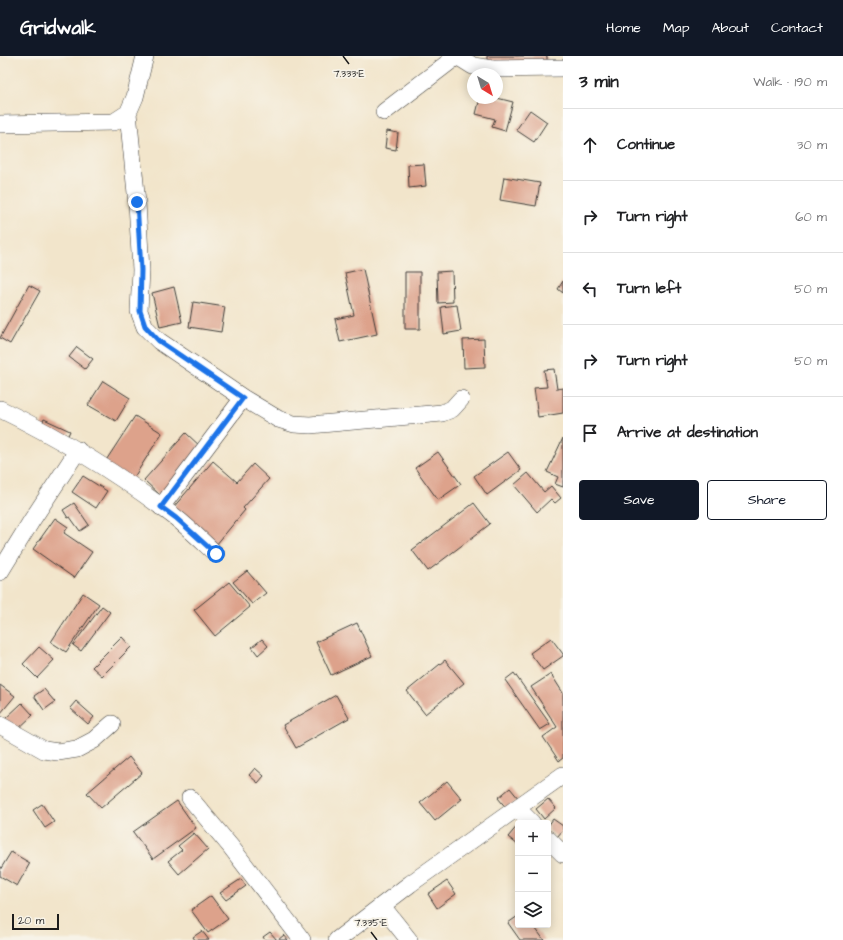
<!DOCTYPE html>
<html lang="en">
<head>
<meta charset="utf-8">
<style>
  :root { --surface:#fff; --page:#f6f6f6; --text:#202124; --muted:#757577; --line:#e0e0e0; --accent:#111827 }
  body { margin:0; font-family:"Architects Daughter",sans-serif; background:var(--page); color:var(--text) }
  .controls { position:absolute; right:12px; bottom:12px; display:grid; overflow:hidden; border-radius:4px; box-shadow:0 2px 10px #0003 }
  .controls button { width:36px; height:36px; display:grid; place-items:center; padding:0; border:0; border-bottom:1px solid var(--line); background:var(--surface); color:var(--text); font:20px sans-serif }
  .compass { position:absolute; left:467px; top:12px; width:36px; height:36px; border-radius:50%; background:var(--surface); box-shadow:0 2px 10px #0003; rotate:142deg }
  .scale { position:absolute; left:12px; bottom:10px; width:47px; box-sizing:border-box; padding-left:4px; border:2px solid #1c1c1c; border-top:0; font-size:11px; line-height:14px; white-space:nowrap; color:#1c1c1c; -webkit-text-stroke:3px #f7f3e8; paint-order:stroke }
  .stop { position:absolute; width:12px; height:12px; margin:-9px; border:3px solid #1a73e8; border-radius:50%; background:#fff }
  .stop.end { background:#1a73e8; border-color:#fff; box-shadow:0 1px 4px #0008 }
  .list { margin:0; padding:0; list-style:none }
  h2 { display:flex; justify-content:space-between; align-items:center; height:52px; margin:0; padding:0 16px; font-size:17px }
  h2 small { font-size:13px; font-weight:400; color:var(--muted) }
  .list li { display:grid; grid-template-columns:26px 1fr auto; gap:12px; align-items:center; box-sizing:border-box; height:72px; padding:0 16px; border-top:1px solid var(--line) }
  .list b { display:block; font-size:15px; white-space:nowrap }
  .list em { font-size:13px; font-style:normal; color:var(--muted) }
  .actions { display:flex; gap:8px; padding:12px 16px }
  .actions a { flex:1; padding:9px 0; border:1px solid var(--accent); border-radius:4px; text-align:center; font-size:14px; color:var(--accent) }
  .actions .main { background:var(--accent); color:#fff }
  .icon { flex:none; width:22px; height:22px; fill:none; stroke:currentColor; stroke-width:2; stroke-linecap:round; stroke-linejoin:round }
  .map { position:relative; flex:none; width:563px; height:884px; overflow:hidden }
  header { display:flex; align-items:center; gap:24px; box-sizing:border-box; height:56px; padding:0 20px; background:var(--accent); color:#fff }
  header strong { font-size:19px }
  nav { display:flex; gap:22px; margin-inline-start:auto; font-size:14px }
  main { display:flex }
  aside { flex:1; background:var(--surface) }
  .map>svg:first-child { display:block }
</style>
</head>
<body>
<header>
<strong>Gridwalk</strong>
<nav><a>Home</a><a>Map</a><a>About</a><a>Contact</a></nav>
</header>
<main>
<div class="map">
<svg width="563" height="884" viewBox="0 0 563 884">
  <rect width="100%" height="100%" fill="#f7f3e8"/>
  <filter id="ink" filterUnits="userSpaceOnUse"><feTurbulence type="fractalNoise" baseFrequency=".025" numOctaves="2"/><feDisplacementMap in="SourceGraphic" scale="8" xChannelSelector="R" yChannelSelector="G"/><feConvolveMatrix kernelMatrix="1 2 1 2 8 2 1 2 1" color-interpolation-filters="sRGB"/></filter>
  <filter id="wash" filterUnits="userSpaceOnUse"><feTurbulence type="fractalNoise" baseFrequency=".012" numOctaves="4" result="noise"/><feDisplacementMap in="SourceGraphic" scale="16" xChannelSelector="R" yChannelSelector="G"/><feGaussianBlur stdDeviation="0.9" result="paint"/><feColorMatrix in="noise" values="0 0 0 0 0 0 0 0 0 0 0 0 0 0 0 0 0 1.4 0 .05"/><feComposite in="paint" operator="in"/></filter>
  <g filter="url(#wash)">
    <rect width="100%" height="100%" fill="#f2e5cb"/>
    <g id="blocks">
      <path fill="#dda28b" d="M487,0H547V14L487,6Z
        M480,42H497L513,46L505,75L492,71L495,63L476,58Z
        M530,54L547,66L534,86L516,74Z
        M387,75L398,77L396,94L385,92Z
        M424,108L426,130L409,132L408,109Z
        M504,121L540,127L536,150L500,144Z
        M363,213L377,278L340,286L335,263L354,259L345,217Z
        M452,215L453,246L438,247L437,216Z
        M405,216H420V273H405Z
        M563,225V237L558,233Z
        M29,229L40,235L10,288L0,282Z
        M174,231L182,266L160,271L152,237Z
        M193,246L225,251L221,276L189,271Z
        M457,249L461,275L444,278L441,251Z
        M484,283L485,311L464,312L463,284Z
        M77,291L93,303L85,313L69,301Z
        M554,313L557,333L563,332V357L538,361L534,332L547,331L544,314Z
        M103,325L130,342L116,365L88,349Z
        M135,360L162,377L131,426L103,409Z
        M44,363L70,375L63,390L37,378Z
        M186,377L203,393L161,440L144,424Z
        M563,382V431L555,428L558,421L547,416Z
        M438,396L461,428L438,444L415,412Z
        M508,396L521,414L487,439L474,420Z
        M213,405L237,426L253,408L269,423L243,452L245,454L216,489L172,453Z
        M528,417L544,436L551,430L561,442L555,447L551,443L537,456L514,429Z
        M83,420L107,435L96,452L72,436Z
        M74,447L89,469L80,475L70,461L68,462L63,454Z
        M474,447L490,468L428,515L412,494Z
        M55,462L68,471L64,477L92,496L74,522L33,493Z
        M247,515L266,537L252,548L233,526Z
        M229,526L250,551L215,580L194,554Z
        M83,537L99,548L66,596L51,586Z
        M102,550L110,556L81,595L73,589Z
        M357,567L372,600L331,619L316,586Z
        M122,581L131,591L102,620L92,611Z
        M551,582L563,598V600L543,614L530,597Z
        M262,583L268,590L258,599L252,591Z
        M39,591L54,604L37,622L23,608Z
        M445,604L464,627L425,658L407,635Z
        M514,617L550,668L540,674L505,624Z
        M551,618L563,637V702L559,705L543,681L557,671L531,631Z
        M0,629L15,640L0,658Z
        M44,633L55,646L44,654L34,640Z
        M336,639L349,662L296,692L283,669Z
        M76,645L94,661L88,668L70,652Z
        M22,647L33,659L16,675L5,663Z
        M129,701L142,717L101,752L87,737Z
        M255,712L264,720L258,727L249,719Z
        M447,725L462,743L435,765L420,747Z
        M510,732L519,743L507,753L498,742Z
        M548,743L556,752L544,763L536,753Z
        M177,745L196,772L153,803L133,776Z
        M42,748L54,766L45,772L33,754Z
        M553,763L563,770V774L557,781L548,774V770Z
        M518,769V789L508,781Z
        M194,777L208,793L179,818L168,805L182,794L178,790Z
        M11,796L30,807L17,830L0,820V814Z
        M241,823L246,830L226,844L220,837Z
        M447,825L456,838L437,852L428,838Z
        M211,840L228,863L208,877L191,854Z
        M518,860V869H533L544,884H520L508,867Z
        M202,875L209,884H195L193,881Z
        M270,876L277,884H265L263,881Z
        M284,879L288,884H278Z"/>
    </g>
  </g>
  <g filter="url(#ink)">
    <use href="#blocks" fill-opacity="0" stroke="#3c3a36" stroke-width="1"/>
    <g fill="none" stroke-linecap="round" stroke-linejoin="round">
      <defs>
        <path id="minor" d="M457,0L473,10L493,13L563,12
          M384,56L457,0
          M128,57L137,147L141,214L139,255L145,271L159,285L243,342L278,363L294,368L310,369L442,357L452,353L461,343
          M0,68L114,66L128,57L135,41L145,0
          M0,353C62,383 120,419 175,461C189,472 202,485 216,498
          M161,451L243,342
          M0,516L32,464L78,394
          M0,669L44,694L58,696L77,693L94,684L112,668
          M190,742L231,791L302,884
          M517,752L532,767
          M548,783L563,798
          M382,850L409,884
          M337,884L410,828L563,719"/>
      </defs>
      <use href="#minor" stroke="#3c3a36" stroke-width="18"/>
      <use href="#minor" stroke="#fff" stroke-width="17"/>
    </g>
  </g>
  <g fill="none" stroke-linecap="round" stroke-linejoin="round" filter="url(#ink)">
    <path stroke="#1a73e8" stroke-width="5" d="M137,146L141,214L140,255L145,270L159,285L243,342L161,451L176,462L216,498"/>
  </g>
  <path fill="none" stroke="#1c1c1c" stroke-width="1.5" d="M343,0L349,8M371,876L377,884"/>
  <g font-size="10" text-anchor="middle" fill="#1c1c1c" stroke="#f7f3e8" stroke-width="3.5" stroke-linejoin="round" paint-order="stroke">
    <text x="349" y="21">7.333°E</text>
    <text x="371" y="870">7.335°E</text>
  </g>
</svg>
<div class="controls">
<button>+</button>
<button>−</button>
<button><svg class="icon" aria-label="layers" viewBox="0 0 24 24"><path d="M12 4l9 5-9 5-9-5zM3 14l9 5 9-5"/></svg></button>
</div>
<svg class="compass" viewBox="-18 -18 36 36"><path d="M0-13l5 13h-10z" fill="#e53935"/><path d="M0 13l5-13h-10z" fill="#757577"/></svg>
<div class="scale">20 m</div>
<div class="stop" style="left:216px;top:498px"></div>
<div class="stop end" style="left:137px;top:146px"></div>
</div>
<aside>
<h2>3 min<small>Walk · 190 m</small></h2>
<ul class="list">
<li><svg class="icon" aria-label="ahead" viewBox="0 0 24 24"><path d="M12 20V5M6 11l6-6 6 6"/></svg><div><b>Continue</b></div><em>30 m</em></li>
<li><svg class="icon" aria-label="right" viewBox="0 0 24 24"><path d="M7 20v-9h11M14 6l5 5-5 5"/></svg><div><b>Turn right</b></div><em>60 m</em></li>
<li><svg class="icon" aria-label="left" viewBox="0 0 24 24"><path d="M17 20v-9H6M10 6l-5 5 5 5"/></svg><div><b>Turn left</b></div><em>50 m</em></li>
<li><svg class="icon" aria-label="right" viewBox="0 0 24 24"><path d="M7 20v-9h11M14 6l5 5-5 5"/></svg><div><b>Turn right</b></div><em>50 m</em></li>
<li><svg class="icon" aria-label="arrive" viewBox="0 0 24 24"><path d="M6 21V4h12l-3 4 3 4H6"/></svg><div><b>Arrive at destination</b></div></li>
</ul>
<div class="actions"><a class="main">Save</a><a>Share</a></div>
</aside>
</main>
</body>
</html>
